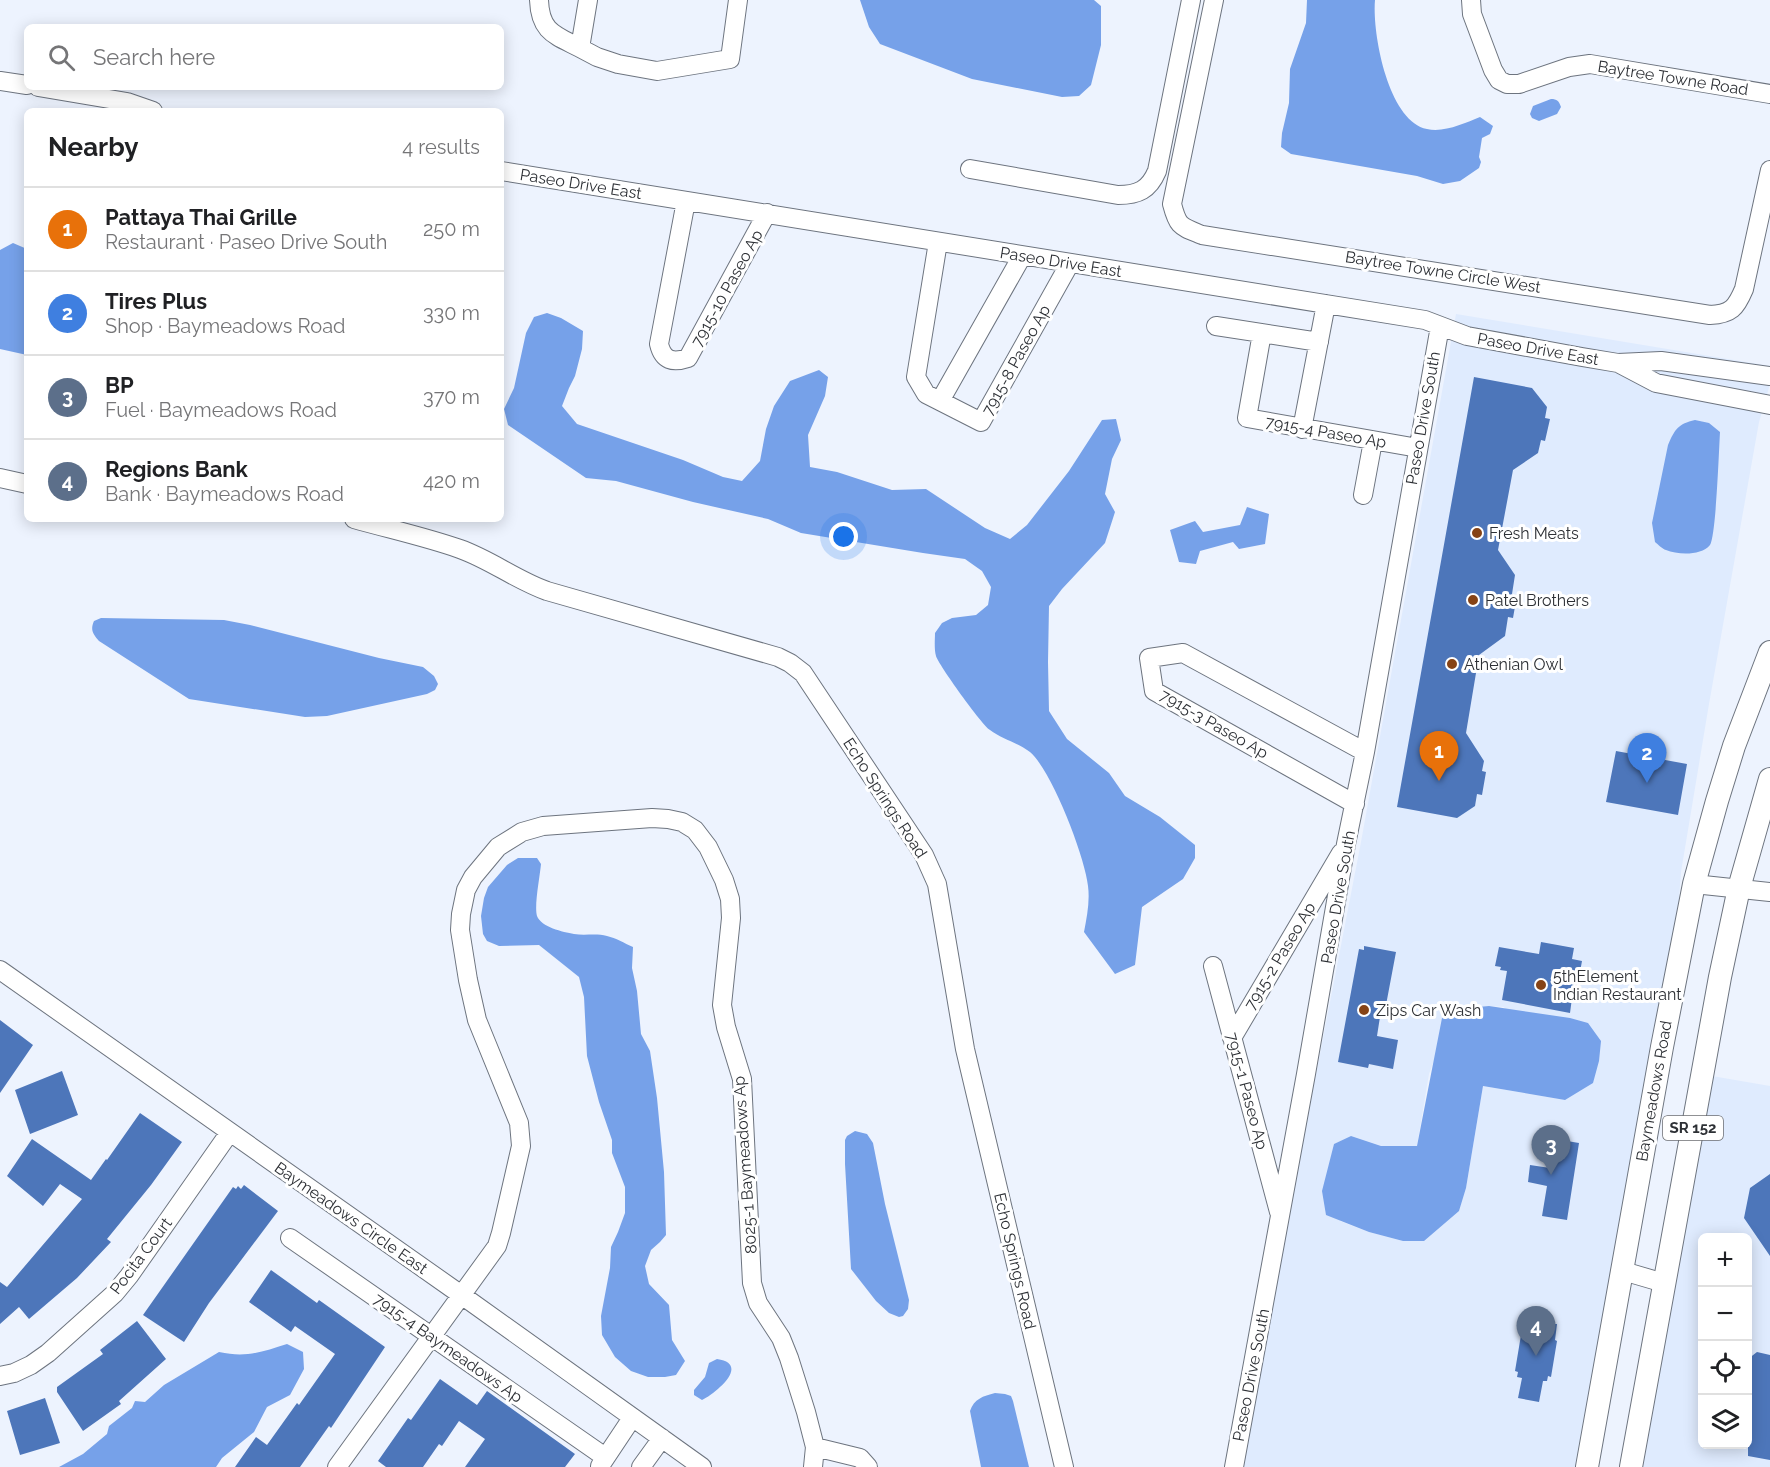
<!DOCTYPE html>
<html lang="en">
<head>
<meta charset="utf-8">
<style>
  :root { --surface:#fff; --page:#f6f6f6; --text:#202124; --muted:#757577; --line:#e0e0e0; --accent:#db2777 }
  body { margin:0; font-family:Raleway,sans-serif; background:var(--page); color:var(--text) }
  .controls { position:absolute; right:18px; bottom:18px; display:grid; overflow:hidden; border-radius:9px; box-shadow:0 3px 15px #0003 }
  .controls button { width:54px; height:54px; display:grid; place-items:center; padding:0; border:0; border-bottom:2px solid var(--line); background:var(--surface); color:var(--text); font:30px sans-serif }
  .you { position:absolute; left:844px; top:537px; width:21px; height:21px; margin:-15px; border:4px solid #fff; border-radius:50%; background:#1a73e8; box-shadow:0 0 0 9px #1a73e833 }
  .badge { display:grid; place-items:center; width:39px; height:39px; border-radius:50%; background:var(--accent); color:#fff; font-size:20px; font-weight:700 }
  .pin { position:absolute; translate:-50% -50px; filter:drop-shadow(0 2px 3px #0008) }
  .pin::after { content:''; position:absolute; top:32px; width:21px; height:18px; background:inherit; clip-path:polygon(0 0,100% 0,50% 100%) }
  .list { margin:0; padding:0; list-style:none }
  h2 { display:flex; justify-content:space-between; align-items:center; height:78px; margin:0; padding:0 24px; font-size:26px }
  h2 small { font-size:20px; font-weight:400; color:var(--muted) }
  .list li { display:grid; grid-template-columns:39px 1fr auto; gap:18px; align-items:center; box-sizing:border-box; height:84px; padding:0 24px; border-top:2px solid var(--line) }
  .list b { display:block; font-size:22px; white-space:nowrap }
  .list p { margin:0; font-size:20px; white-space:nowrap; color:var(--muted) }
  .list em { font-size:20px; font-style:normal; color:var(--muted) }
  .icon { flex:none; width:33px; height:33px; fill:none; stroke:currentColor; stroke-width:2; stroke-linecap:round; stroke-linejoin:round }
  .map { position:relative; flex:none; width:1770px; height:1467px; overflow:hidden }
  .search { position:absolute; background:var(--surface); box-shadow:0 3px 15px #0003; left:24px; top:24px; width:480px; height:66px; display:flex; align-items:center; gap:15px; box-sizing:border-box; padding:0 21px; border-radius:9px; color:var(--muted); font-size:22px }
  .panel { position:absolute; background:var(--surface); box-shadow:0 3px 15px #0003; left:24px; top:108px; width:480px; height:414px; border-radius:9px }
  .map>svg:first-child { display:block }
</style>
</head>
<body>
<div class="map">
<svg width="1770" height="1467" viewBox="0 0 1770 1467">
  <rect width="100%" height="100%" fill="#edf3fe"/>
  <path fill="#dfebfe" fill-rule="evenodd" d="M1456,314L1770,366V384L1759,422L1709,704L1681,872L1679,899L1576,1467H1240L1361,842ZM1489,1006L1504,1007L1565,1100L1483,1086L1466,1188L1459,1211L1403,1241L1369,1232L1340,1221L1330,1162L1334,1144L1351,1136L1381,1146H1417L1429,1074L1454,1009Z
    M1712,1076L1770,1086V1467H1642ZM1702,1238H1748V1444H1702Z"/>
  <path fill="#76a1e9" d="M860,0H1094L1101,6V45L1091,85L1079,96L1062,97L972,79L880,44L869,27Z
    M1307,0H1375C1372,33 1388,121 1427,129C1444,133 1465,123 1480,117L1493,126L1490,134L1482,138L1479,157L1481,162L1479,168L1460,181L1443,184L1417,176L1291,154L1281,147L1282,133L1289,103L1290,69L1306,23Z
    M1551,99C1557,99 1559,101 1561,107L1557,114L1539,121L1532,118L1530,114L1533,106Z
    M13,243L27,249V355L0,349V250Z
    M547,313L561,318L583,331L582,349L575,376L569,388L562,406L577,424L683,460L723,477L742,481L760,461L766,429L774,406L790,381L819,370L828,377L825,396L808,435L810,467L837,472L892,490L926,489L985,528L1010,539L1027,525L1069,471L1102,420L1116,419L1121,440L1112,459L1105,494L1115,512L1105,543L1062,589L1049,606L1048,662L1049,711L1067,739L1109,773L1125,796L1160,817L1195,845V858L1183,879L1142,907L1135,965L1115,974L1084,932C1087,916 1090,901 1088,886C1085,857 1052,771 1030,752C1018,743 1002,739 990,730C982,725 938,664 936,656C934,649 935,639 935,633L942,623L952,618L976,615L988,605L991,587L982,571L965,559L923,553L801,533L768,519L693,502L616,481L586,478L508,425L504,409L514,388L526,333L534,317Z
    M1695,420L1709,423L1720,432C1719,450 1716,536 1710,545C1701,556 1678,555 1666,550C1662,549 1658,544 1655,542L1652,523L1668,445C1675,429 1678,424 1695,420Z
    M1247,507L1269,514L1265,544L1239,549L1233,542L1200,551L1196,564L1179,562L1170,530L1195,521L1203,532L1240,525Z
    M101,618L224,620L250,625L379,658L423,667L434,676L438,684L435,690L427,694L327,716L305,717L189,699L99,641C93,634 90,630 94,621Z
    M518,858H537L541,864C540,876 534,906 537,916C541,927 563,932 574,934C585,936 596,933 607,936C616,938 624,943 633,947L632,968L637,991L641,1034L650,1051L657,1098L664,1172L666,1235L660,1242L651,1250L645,1266L649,1284L669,1305L672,1340L685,1361L676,1375L665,1377H648L631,1371L615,1357L602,1335L601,1316L610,1268L611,1247L618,1232L625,1213V1187L612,1153V1140L599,1102L587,1056L584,997L579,977L539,945L499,946L487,941L483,934L481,916L484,898L488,887L507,865Z
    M1489,1006L1570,1018L1588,1023L1601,1041L1599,1061L1593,1083L1565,1100L1483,1086L1466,1188L1459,1211L1424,1241H1403L1369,1232L1326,1215L1322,1191L1334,1144L1351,1136L1381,1146H1417L1442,1018L1454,1009Z
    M855,1131L867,1134L873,1143L885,1204L909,1300L908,1309L903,1316L899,1317L889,1313L876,1301L851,1269L845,1164V1140L847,1136Z
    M287,1344L303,1352L304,1369L290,1395L267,1407L254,1432L222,1458L216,1467H59L83,1454L107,1434L109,1426L132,1408L135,1401L145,1402L164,1385L219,1352C246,1358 262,1352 287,1344Z
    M717,1359C751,1364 716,1393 702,1400L694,1395V1390L705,1377L709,1363Z
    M995,1393L1005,1394L1011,1396L1013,1401L1029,1467H981L970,1411C974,1399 983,1396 995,1393Z"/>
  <path fill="#4d76ba" d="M1474,377L1532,388L1547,407L1545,418L1550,419L1545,441L1541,440L1538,453L1513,470L1498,550L1515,575L1512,594L1517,595L1513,618L1508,617L1505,636L1479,655L1466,733L1484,761L1482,771L1486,772L1482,795L1477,794L1475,806L1457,818L1397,807Z
    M1616,751L1687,764L1678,815L1606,802Z
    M1541,942L1574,948L1572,959L1582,961L1575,999L1572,998L1570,1013L1502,1000L1507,971L1500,970L1501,967L1495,966L1499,947L1539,954Z
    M1364,946L1396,952L1386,1005L1382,1004L1377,1036L1398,1040L1393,1069L1369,1064L1368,1068L1338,1062L1359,949L1364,950Z
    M0,1020L33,1045L0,1093Z
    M62,1071L78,1115L30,1134L15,1090Z
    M140,1113L182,1142L151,1185L107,1239L111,1242L77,1278L29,1319L19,1307L0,1324V1282L7,1287L82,1199L60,1184L43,1206L7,1176L32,1139L91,1180L106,1159L107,1160Z
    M1555,1139L1579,1143L1567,1220L1542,1216L1547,1186L1528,1182L1530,1165L1550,1168Z
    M1770,1174V1256L1744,1218L1750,1188Z
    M244,1185L278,1211L209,1303L184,1342L143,1315L233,1187L236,1189L238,1186L241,1189Z
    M271,1270L317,1303L319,1300L385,1347L331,1428L329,1426L300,1467H235L256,1437L267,1445L297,1403L299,1405L335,1354L295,1326L291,1332L249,1302Z
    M1534,1316L1554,1319L1553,1324H1557L1555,1340L1557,1341L1551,1377L1548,1376L1547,1381H1543L1539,1402L1518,1398L1522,1378L1517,1377L1518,1372L1515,1371L1521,1335L1525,1336L1528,1320L1533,1321Z
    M137,1321L166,1359L119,1401L121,1404L83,1431L57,1392V1387L103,1354L100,1350Z
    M1757,1352L1770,1355V1460L1748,1456V1359Z
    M440,1379L477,1405L487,1391L575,1454L565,1467H465L485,1439L459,1421L442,1446L439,1444L423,1467H386L378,1461L408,1418L411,1420Z
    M45,1398L60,1443L20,1455L7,1411Z"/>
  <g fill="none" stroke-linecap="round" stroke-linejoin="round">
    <defs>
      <path id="minor" d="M539,0C540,32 555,35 580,48L588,0
        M1214,0L1172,204C1178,227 1180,226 1202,235L1710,315C1731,314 1736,308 1744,289L1770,170
        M1471,0L1472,14L1493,70L1499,80L1507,84H1519L1569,67L1590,64L1770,94
        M580,48L597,57L618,64L657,71L730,59L738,0
        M0,81L27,85
        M38,87L127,102L153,111
        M970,169L1118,195C1138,195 1149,190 1157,171L1191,0
        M501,171L1425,320L1467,336L1582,357L1618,363L1661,361L1770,376
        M686,201L659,344C663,361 673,363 688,358L767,213
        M938,242L916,377L926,394L981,422L1070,263
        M1216,326L1319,342
        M1262,333L1247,418L1418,448
        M1618,363L1656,383L1770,405
        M940,401L1022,256
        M1302,429L1326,304
        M0,478L27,484
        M1363,495L1373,441
        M354,519C389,529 426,537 460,549C491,560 516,580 547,591L778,657L790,663L803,673L924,855L937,884L965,1049L1064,1467
        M1355,804L1154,691L1149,658L1183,653L1365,752
        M1694,884L1770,892
        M1213,966L1279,1212
        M0,970L460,1294L702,1467
        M1232,1038L1341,853
        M290,1238L605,1457
        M1623,1271L1664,1283
        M0,1376L14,1373L31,1365L48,1353L115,1293L129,1276L230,1132
        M815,1447L860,1458L868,1467
        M600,1466L632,1418
        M337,1467L497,1246L501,1233L521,1146L519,1123L477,1020L468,980L460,930L461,914L466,890L473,877L498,847L522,832L543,826L652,818L668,819L682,822L695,830L708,847L724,880L730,899L731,918L722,1005L726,1027L742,1079L752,1283L758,1303L781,1338L789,1358L806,1412L815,1447L813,1467
        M641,1467L662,1438
        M1234,1467L1306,1074L1346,844L1365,752L1440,326"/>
      <path id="major" d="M1587,1467L1662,1047L1694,884L1717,801L1734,746L1770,652
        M1631,1467L1720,977L1739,888L1770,779"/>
    </defs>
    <use href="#minor" stroke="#6d747f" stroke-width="20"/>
    <use href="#major" stroke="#6d747f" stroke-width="24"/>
    <use href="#minor" stroke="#fff" stroke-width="18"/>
    <use href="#major" stroke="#fff" stroke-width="22"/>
  </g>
  <g fill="#864315" stroke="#fff" stroke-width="2">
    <circle cx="1477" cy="533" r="6"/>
    <circle cx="1473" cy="600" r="6"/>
    <circle cx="1452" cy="664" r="6"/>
    <circle cx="1541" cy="985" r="6"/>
    <circle cx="1364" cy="1010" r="6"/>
  </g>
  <g text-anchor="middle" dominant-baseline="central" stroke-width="6" stroke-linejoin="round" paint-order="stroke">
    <rect fill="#fff" stroke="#6c6e72" stroke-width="1.5" x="1663" y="1116" width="60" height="24" rx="4.5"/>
    <g font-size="15" font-weight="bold" fill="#2d3035">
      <text x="1693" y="1128">SR 152</text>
    </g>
    <g font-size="16" fill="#2d3035" stroke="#fff">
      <text transform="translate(1673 78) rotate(9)">Baytree Towne Road</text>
      <text transform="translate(581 184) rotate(9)">Paseo Drive East</text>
      <text transform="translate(1061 262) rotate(9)">Paseo Drive East</text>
      <text transform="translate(1443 272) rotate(9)">Baytree Towne Circle West</text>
      <text transform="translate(727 288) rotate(-61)">7915-10 Paseo Ap</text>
      <text transform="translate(1538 349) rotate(10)">Paseo Drive East</text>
      <text transform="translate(1016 360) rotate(-61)">7915-8 Paseo Ap</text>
      <text transform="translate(1423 418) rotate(-80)">Paseo Drive South</text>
      <text transform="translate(1326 432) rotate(10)">7915-4 Paseo Ap</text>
      <text transform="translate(1214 724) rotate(30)">7915-3 Paseo Ap</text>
      <text transform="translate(885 798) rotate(57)">Echo Springs Road</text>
      <text transform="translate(1338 897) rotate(-80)">Paseo Drive South</text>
      <text transform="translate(1280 956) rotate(-59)">7915-2 Paseo Ap</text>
      <text transform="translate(1247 1091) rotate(75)">7915-1 Paseo Ap</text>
      <text transform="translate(1654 1091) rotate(-80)">Baymeadows Road</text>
      <text transform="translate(745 1165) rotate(-94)">8025-1 Baymeadows Ap</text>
      <text transform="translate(351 1218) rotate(35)">Baymeadows Circle East</text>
      <text transform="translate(141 1256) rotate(-53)">Pocita Court</text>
      <text transform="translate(1015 1261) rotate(77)">Echo Springs Road</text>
      <text transform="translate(448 1348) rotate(35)">7915-4 Baymeadows Ap</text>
      <text transform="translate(1251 1375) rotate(-79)">Paseo Drive South</text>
    </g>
    <g font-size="16" fill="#2d3035" stroke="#fff" text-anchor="start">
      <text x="1489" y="533">Fresh Meats</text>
      <text x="1485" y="600">Patel Brothers</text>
      <text x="1464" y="664">Athenian Owl</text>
      <text x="1553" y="976">5thElement<tspan x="1553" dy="18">Indian Restaurant</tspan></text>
      <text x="1376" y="1010">Zips Car Wash</text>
    </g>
  </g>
</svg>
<div class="controls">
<button>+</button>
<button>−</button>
<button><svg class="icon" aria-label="locate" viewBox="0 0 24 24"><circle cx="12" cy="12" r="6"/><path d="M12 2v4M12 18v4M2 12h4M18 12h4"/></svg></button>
<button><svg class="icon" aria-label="layers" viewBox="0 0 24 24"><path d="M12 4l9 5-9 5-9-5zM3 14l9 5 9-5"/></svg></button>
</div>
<div class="you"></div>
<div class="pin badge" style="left:1439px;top:781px;background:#e8710a">1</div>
<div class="pin badge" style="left:1647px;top:783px;background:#3f7fe0">2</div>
<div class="pin badge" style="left:1551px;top:1175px;background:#5c6f8a">3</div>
<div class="pin badge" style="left:1536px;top:1356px;background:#5c6f8a">4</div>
<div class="search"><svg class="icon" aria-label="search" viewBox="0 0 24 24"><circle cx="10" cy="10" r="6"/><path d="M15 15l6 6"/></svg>Search here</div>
<section class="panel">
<h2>Nearby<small>4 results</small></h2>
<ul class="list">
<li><span class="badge" style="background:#e8710a">1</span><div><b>Pattaya Thai Grille</b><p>Restaurant · Paseo Drive South</p></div><em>250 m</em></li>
<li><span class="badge" style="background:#3f7fe0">2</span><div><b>Tires Plus</b><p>Shop · Baymeadows Road</p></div><em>330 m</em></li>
<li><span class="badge" style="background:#5c6f8a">3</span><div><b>BP</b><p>Fuel · Baymeadows Road</p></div><em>370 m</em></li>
<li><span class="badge" style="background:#5c6f8a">4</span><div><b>Regions Bank</b><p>Bank · Baymeadows Road</p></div><em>420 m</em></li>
</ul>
</section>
</div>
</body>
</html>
